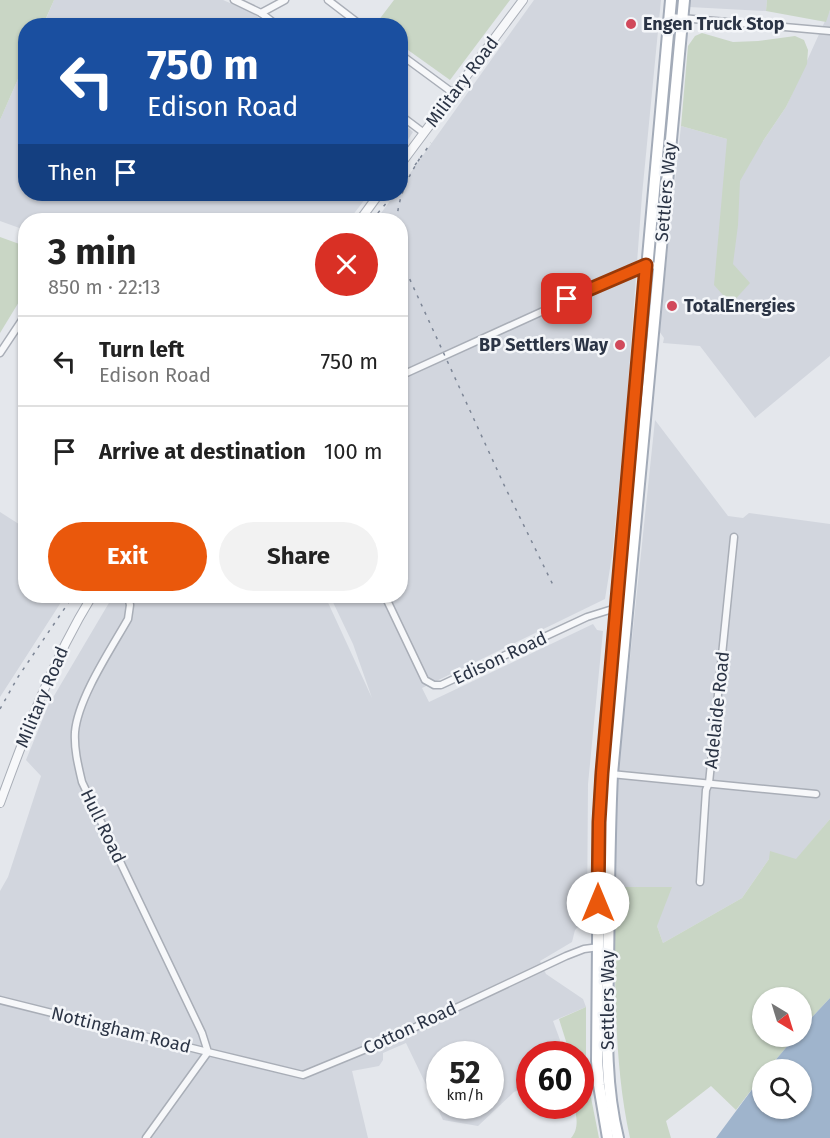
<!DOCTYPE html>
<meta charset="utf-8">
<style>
:root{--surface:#fff;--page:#f2f2f2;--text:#222;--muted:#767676;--line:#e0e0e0;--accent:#ea580c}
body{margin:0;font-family:"Fira Sans",sans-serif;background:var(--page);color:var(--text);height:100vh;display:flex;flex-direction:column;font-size:22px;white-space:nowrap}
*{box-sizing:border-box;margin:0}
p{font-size:20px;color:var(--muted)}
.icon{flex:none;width:33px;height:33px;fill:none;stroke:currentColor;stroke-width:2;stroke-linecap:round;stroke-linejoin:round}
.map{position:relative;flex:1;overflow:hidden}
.side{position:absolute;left:18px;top:213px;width:390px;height:390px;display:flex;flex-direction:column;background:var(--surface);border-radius:24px;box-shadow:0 2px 4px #0004}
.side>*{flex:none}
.guide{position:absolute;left:18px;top:18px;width:390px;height:183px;border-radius:24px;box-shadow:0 2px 4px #0004;background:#1a4fa0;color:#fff;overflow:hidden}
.needle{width:39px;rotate:142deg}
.controls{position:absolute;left:752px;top:987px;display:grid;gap:12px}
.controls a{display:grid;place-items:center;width:60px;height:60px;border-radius:50%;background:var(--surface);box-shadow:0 2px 4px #0004;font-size:30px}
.speed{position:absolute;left:426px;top:1041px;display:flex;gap:12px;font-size:30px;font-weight:700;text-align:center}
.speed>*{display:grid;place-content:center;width:78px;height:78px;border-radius:50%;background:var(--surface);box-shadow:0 2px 4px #0004;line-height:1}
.speed small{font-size:15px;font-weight:400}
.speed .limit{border:9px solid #d22;background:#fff;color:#111}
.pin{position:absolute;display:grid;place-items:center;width:51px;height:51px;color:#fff;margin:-26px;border-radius:12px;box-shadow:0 3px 9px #0006}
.me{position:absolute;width:66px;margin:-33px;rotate:0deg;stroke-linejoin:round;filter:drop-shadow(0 0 4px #0008)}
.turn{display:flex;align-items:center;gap:21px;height:126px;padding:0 30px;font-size:27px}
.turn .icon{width:78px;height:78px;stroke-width:2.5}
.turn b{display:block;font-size:42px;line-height:51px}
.then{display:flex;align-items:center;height:57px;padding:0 30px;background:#0003;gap:12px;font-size:22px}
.round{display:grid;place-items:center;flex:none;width:63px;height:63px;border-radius:32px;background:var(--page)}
.summary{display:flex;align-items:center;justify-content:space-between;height:102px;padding:0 30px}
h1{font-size:36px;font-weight:700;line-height:45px}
.primary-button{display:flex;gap:12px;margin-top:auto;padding:12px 30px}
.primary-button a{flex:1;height:69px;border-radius:36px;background:var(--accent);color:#fff;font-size:24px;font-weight:700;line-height:69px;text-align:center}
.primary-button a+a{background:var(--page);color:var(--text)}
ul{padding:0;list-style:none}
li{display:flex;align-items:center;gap:18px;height:90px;padding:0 30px;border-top:2px solid var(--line)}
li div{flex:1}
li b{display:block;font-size:22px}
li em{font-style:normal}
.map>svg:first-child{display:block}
.built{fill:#d2d6de;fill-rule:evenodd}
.green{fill:#c9d6c5}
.water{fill:#9fb4cc}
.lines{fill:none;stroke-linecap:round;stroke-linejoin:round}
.minor-casing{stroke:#a9aeb7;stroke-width:9}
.tertiary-casing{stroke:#a9aeb7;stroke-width:10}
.primary-casing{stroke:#a3abb8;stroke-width:14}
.minor{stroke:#f7f8fa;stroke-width:6}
.tertiary{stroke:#f7f8fa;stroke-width:8}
.primary{stroke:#fff;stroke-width:10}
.rail{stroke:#7d8696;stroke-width:1.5;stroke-dasharray:3 6;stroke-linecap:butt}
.route-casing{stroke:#983908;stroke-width:15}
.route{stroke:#ea580c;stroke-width:10}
.poi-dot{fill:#d1495b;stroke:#f4f6f9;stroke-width:2}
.labels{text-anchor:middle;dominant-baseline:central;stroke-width:5;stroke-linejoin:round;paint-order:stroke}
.poi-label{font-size:18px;font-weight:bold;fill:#2b3445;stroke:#f4f6f9;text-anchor:start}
.street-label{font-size:18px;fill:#2b3445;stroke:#f4f6f9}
</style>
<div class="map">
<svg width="830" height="1138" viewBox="0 0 830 1138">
<rect width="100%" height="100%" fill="#e4e7ec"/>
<g class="built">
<path d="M54 0H223L251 12 269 25 43 26Z"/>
<path d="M534 0H661L642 195 625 426 612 556 605 599 422 688 429 702 593 624 597 630 603 631 588 784 587 918 585 923 580 925 575 930 572 942 540 961 546 974 583 999 586 1007 553 1021 560 1040 562 1054H530L529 1085 514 1092 478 1126 443 1120 406 1043 383 1053V1060L379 1066 352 1071 368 1138H0V891L8 877 41 776 26 760 48 706 113 596H325L372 698 353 644 330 596H400V220H376L395 194H400L401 186ZM440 1054H490V1106H440Z"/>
<path d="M690 0H767L766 11 689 7Z"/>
<path d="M830 10V356L755 418 700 346 663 343 664 338 659 331 681 126 727 139 763 141 786 107Z"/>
<path d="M25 63 26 194H369L349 220H26L25 230 0 221V120Z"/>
<path d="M401 122 413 132 401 150Z"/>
<path d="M655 420 728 516 743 518 749 513 830 524V819L796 860 769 859 742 898 663 943 657 926 614 887 619 763Z"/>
<path d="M0 512 25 528 26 596H65L0 697Z"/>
</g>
<g class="green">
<path d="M0 0H54L43 25 26 26 25 63 0 120Z"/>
<path d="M394 0H510L450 80 401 45 400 26 375 25Z"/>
<path d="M767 0H830V10L826 22 766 11Z"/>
<path d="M702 33 733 42 758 41 795 36 804 40 808 50 807 64 786 107 763 141 740 181 738 225 733 264 750 283 731 304 714 285 727 139 681 126 688 46 695 36Z"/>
<path d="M0 237 25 246V292L0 333Z"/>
<path d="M830 819V998L801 1029V998H762V1036L795 1037 768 1069 762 1070V1076L736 1110 711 1086 666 1121 671 1138H630C612 1056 616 970 614 887H672L657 926 663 943 742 898 769 859 770 851 796 859Z"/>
<path d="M586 1007V1072L599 1138H571C579 1129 577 1117 574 1106H580V1054H570L559 1019Z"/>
</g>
<path class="water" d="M830 998V1138H716L762 1076V1108H801V1070L768 1069 795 1037 801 1036V1029Z"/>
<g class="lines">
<defs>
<g id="minor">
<path d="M234 0 261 13 278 26"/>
<path d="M328 0 362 26"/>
<path d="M261 13 285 0"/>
<path d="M670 17 830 31"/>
<path d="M400 54 453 93"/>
<path d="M400 115 424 133"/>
<path d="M0 353 26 314"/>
<path d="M400 376 607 282 646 265 659 266"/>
<path d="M128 596 130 605 128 619C111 649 78 698 75 732 74 749 78 765 82 782L202 1033 208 1052 303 1075 388 1040 566 956 584 949 599 947"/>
<path d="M385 596 425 680 434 685H441L587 617 619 607"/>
<path d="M611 774 816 794"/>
<path d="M700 882 706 790 709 783 734 537"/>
<path d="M0 1000 208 1052 146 1138"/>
</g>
<g id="tertiary">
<path d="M400 165 523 0"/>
<path d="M360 220 379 194"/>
<path d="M0 803C26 732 52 661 92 596"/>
</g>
<g id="primary">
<path d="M608 1138 599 1085 597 1061 599 822 602 773 671 0"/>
<path d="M618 1138C604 1082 607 1023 608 966 609 902 609 838 612 774L684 0"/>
</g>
</defs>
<use href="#minor" class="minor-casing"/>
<use href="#tertiary" class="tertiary-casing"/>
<use href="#primary" class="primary-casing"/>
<use href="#minor" class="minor"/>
<use href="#tertiary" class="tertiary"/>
<use href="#primary" class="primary"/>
<g class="rail">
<path d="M415 165 431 143"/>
<path d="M372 220 394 194"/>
<path d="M397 220C398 197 408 177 420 158"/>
<path d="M400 254 406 271 505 487 554 587"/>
<path d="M0 709 18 677 73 596"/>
</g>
</g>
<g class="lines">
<defs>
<path id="route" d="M567 299 646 265 602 773 599 822 598 903"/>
</defs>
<use href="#route" class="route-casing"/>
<use href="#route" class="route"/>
</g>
<g class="poi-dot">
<circle cx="631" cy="24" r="6"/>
<circle cx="672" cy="306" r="6"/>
<circle cx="620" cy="345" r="6"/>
</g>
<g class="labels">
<g class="poi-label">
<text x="643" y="24">Engen Truck Stop</text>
<text x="684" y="306">TotalEnergies</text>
<text x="608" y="345" text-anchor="end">BP Settlers Way</text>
</g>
<g class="street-label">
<text transform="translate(462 82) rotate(-53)">Military Road</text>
<text transform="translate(666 192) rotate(-85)">Settlers Way</text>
<text transform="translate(500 658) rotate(-25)">Edison Road</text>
<text transform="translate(42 697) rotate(-67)">Military Road</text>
<text transform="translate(717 710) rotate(-84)">Adelaide Road</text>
<text transform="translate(103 826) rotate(64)">Hull Road</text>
<text transform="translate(608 1000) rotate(-90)">Settlers Way</text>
<text transform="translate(410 1028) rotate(-25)">Cotton Road</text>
<text transform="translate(121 1030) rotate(14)">Nottingham Road</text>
</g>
</g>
</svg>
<div class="controls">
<a><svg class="needle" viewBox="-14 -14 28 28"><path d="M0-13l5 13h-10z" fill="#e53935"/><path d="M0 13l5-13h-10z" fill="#767676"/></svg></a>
<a><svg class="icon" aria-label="search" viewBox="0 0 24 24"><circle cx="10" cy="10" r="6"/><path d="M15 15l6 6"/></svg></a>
</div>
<div class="speed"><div>52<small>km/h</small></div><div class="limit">60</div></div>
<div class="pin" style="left:567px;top:299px;background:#d93025"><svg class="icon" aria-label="arrive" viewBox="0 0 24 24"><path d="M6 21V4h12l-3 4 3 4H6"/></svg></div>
<svg class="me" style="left:598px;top:903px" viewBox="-20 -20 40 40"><circle r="19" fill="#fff"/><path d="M0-13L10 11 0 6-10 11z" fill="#ea580c"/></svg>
<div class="guide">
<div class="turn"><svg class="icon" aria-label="left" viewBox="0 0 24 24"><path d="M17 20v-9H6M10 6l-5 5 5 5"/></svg><div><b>750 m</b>Edison Road</div></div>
<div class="then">Then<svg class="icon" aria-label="arrive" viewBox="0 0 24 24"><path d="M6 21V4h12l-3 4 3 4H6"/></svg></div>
</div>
<section class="side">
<div class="summary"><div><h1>3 min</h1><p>850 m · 22:13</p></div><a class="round" style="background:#d93025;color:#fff"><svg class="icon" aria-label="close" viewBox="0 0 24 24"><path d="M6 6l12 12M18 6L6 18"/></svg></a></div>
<ul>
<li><svg class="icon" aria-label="left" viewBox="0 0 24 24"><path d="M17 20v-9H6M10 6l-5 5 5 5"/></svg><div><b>Turn left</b><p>Edison Road</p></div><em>750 m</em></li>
<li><svg class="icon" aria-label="arrive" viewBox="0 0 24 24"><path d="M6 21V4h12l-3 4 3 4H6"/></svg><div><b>Arrive at destination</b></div><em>100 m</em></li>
</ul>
<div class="primary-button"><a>Exit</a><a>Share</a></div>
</section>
</div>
